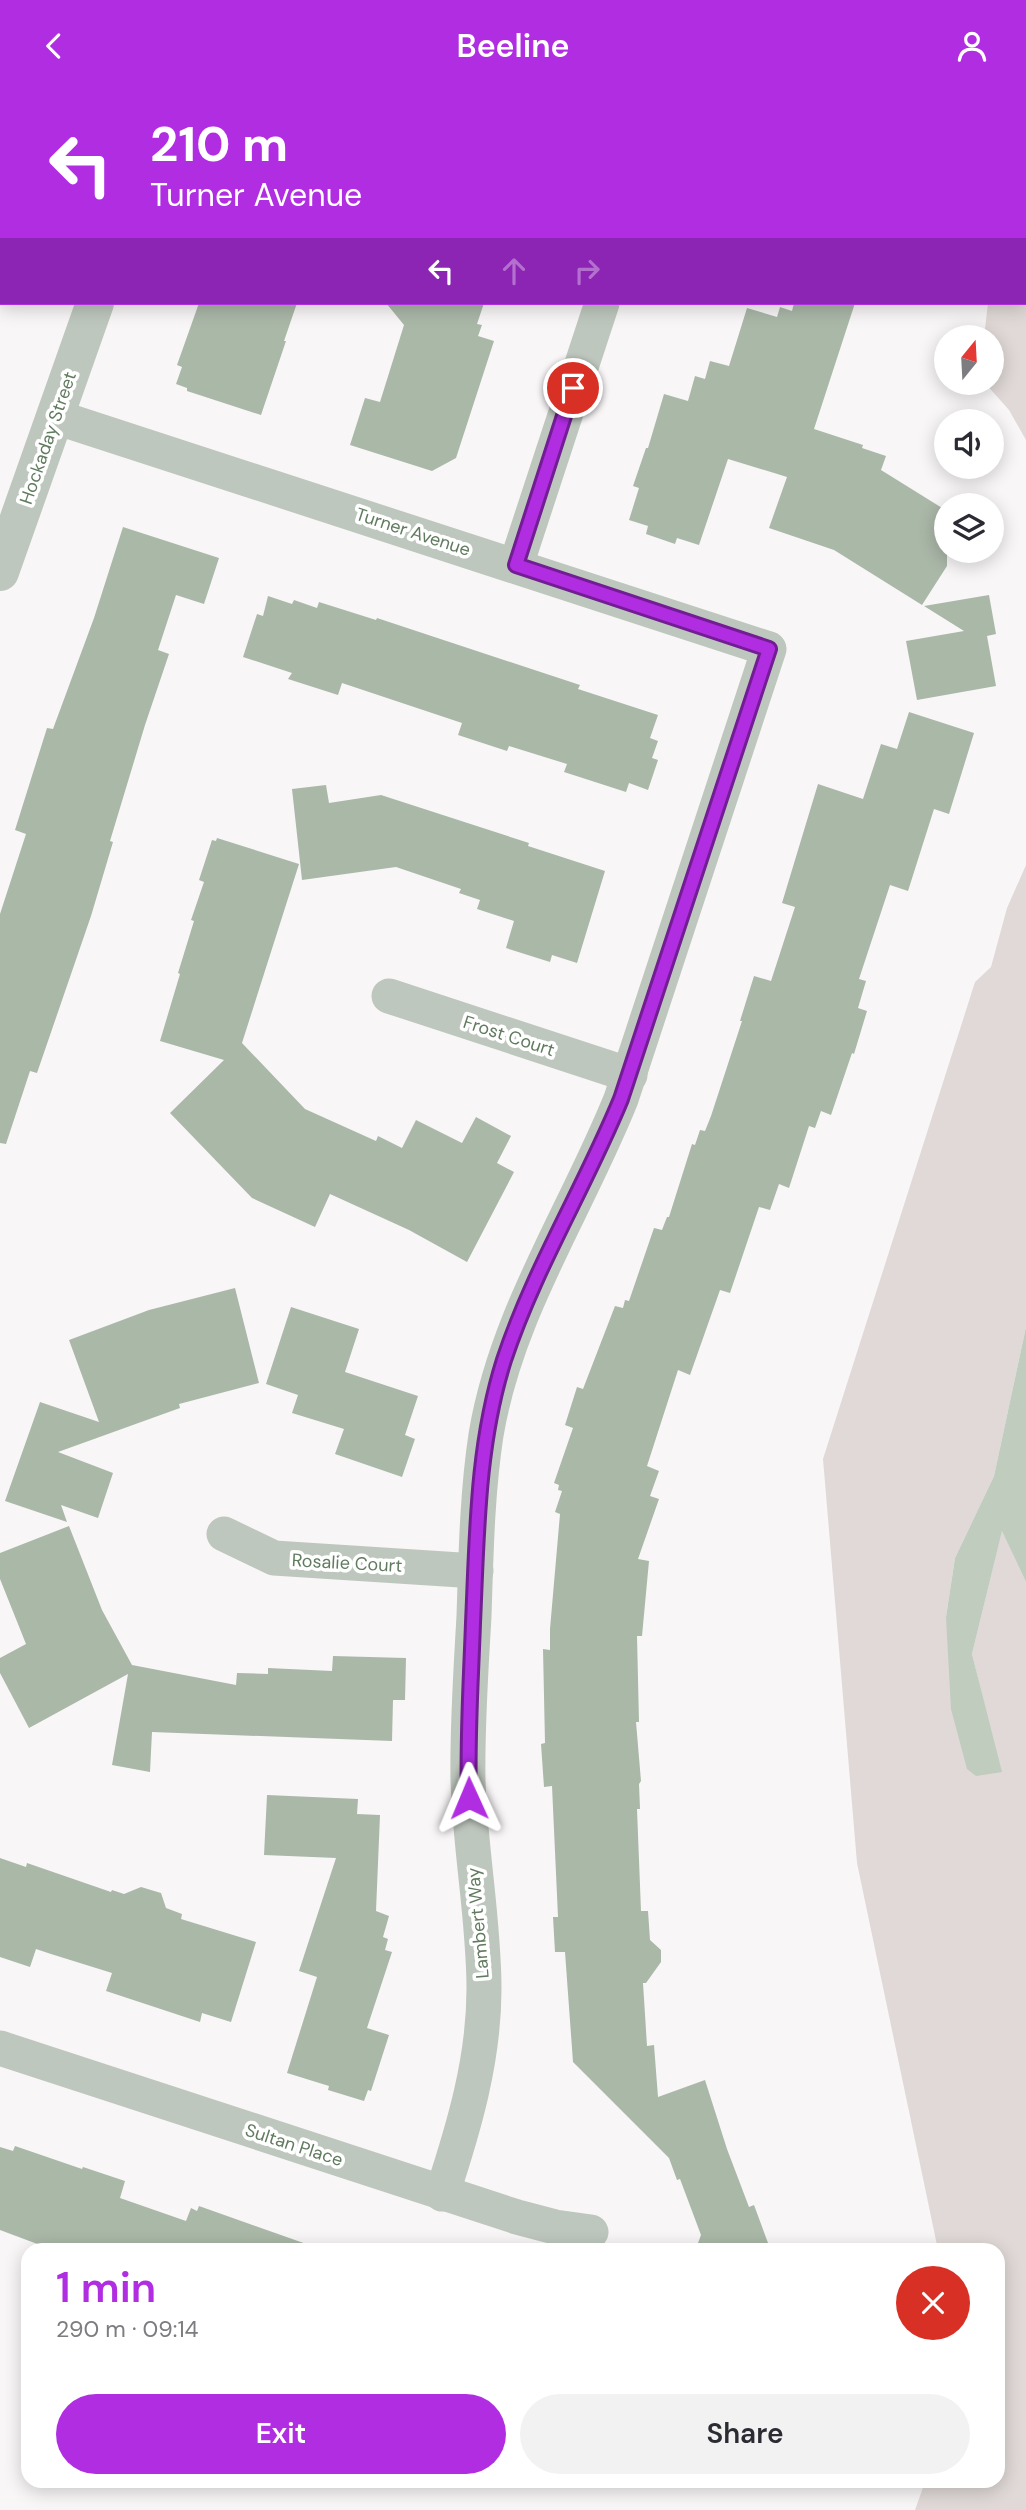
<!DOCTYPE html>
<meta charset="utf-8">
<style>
:root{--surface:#fff;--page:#f2f2f3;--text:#2b2b33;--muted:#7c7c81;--accent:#b02de2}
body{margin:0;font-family:"DM Sans",sans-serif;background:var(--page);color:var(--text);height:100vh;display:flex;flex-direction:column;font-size:26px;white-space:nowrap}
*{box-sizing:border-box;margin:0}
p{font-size:23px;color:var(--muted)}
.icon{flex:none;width:38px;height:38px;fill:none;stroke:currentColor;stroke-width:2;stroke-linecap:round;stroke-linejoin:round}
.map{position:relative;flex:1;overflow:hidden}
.sheet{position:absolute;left:21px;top:2152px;width:984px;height:245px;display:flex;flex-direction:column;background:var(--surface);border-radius:21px;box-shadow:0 4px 18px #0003}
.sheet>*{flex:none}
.top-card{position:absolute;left:0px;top:0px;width:1027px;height:214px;box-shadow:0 4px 18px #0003;background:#b02de2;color:#fff;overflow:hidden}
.needle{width:46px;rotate:18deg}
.buttons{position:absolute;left:934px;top:234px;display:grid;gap:14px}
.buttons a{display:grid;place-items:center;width:70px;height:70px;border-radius:50%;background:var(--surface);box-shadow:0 4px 18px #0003;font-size:35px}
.pin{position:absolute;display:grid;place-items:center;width:60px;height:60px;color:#fff;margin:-30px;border:4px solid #fff;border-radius:50%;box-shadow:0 2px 7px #0007}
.me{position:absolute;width:77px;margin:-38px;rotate:359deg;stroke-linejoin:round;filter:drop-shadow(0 0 5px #0008)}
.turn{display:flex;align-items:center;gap:24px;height:147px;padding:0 35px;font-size:32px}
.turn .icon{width:91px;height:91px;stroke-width:2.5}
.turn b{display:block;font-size:49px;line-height:60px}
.lanes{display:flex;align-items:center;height:66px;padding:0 35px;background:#0003;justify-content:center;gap:35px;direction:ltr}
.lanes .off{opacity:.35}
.round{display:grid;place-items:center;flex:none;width:74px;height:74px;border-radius:37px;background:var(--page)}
.overview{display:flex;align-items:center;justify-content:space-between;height:119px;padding:0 35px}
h1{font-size:42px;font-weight:600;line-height:52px;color:var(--accent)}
.button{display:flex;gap:14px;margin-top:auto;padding:14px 35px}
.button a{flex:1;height:80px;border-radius:42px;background:var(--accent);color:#fff;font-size:28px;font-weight:600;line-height:80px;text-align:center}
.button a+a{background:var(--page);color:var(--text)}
header{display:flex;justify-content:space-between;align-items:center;height:91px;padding:0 35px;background:var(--accent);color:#fff;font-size:32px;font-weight:600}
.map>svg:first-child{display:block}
.green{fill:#e0d9d7}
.water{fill:#c0ccbd}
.building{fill:#aab8a8}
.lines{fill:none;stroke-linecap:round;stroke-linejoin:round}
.minor{stroke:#bec7bd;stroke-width:35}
.tertiary{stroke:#bec7bd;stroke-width:38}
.route-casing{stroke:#721d93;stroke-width:18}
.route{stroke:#b02de2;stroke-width:12}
.labels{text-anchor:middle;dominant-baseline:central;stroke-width:7;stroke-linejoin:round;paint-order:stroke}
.street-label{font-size:18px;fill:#617b5f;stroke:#fff}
</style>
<header><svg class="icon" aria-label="back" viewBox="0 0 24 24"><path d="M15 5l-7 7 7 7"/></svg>Beeline<svg class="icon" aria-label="person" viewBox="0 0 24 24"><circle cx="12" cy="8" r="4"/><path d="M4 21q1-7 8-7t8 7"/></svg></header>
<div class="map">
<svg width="1026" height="2419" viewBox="0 0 1026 2419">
<rect width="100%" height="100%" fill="#f9f6f8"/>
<g class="green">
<path d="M948 0H1026V349L1009 319 985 292H992V247H984L988 212H1026V2Z"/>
<path d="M1026 774V1236L994 1385 955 1467 946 1526 1001 1681 972 1563 1002 1439 1026 1491V2419H915L925 2391 998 2390V2160L938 2159 857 1772 823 1368 975 891 991 876 1007 817Z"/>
</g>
<path class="water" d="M1026 1236V1491L1002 1440 972 1563 1002 1681 976 1685 967 1678 951 1618 946 1526 955 1467 994 1385Z"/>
<g class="building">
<path d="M199 212H297L284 250H286L261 324 187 300V297L176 293 182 276 177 274Z"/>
<path d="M386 212H484L477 233 482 234 478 245 494 250 456 367 432 380 350 354 365 307 380 311 404 234Z"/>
<path d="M794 212H855L814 338 863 354 862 357 886 365 881 379 947 420V475L922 514 834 459 769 437 787 386 728 368 699 454 677 447 675 453 646 443 648 435 629 429 639 397 633 395 646 357H648L664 303 688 310 695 285 705 288 710 270 729 275 747 217 777 226 780 216 792 220Z"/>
<path d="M123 436 219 467 204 513 176 504 158 559 169 563 145 634 110 750 113 751 91 825 37 982 30 980 6 1053 0 1052V823L26 743 15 739 47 637 53 638 94 527Z"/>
<path d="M989 504 996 543 987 545 996 595 917 609 906 550 964 540 924 515Z"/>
<path d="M268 505 292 513 294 509 317 517 319 511 376 529 377 527 580 594 578 598 658 624 650 647 658 650 652 667 658 669 648 699 629 692 626 701 564 681 567 673 509 655 507 660 458 644 462 632 342 592 338 604 288 588 292 582 243 566 257 523 263 525Z"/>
<path d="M909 621 974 642 949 723 934 718 908 800 890 794 859 888 866 890 858 917 867 920 854 963 852 962 831 1024 821 1020 815 1037 809 1035 789 1097 779 1093 770 1119 759 1116 730 1202 720 1199 690 1284 678 1279 647 1375 659 1380 650 1405 659 1408 638 1468 649 1470 642 1545H637L639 1631H636L641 1690 639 1693 640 1718H637L641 1820H648L650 1849 661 1859V1871L646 1892H643L647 1955 654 1954 658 2006 705 1989 727 2058 749 2116 754 2114 771 2160H695L701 2144 680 2088 677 2089 669 2067 573 1971 565 1861H555L553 1826H558L552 1695 544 1696 541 1653 545 1652 543 1558 550 1559V1538L560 1423 555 1421 562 1400 558 1399 559 1394 554 1392 573 1337 565 1334 577 1296 583 1298 615 1215 623 1217 625 1209 629 1210 654 1137 662 1139 667 1126H669L692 1053 695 1054 700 1039 705 1040 711 1025 742 930H740L754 885 771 890 795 816 782 812 818 693 863 708 881 653 897 658Z"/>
<path d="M326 694 329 712 381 704 529 752 528 755 605 780 577 872 552 864 550 871 506 857 514 830 477 818 480 809 459 802 461 798 396 776 302 789 292 698Z"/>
<path d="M217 747 299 773 242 952 305 1018 376 1050 378 1045 402 1057 416 1029 462 1052 476 1026 511 1045 497 1072 514 1081 467 1171 409 1139 330 1103 315 1136 252 1107 170 1022 224 969 160 950 180 883 178 882 194 830 191 829 204 791 199 789 212 749 216 750Z"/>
<path d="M235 1197 259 1292 179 1313 180 1317 58 1361 113 1382 98 1427 61 1414 67 1431 5 1410 40 1311 99 1331 69 1249 149 1219Z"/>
<path d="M291 1216 359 1238 345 1281 418 1305 405 1344 415 1348 402 1386 335 1363 344 1338 292 1322 298 1304 266 1293Z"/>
<path d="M69 1435 102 1519 132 1574 236 1594 237 1582 268 1583V1577L332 1580 333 1565 406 1567 405 1609H393L392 1650 152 1641 150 1681 112 1674 128 1583 29 1637 0 1582V1567L26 1553 0 1488V1462Z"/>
<path d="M267 1704 358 1708 357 1723 380 1724 376 1820 389 1825 383 1846 388 1848 385 1859 392 1861 367 1937 389 1944 371 2000 368 1999 364 2010 328 1999 329 1995 287 1982 317 1886 299 1880 336 1767 264 1764Z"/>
<path d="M0 1767 26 1776 27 1772 111 1801 112 1799 124 1803 141 1796 161 1802 166 1817 182 1823 181 1828 256 1851 231 1931 202 1922 200 1931 106 1900 112 1882 51 1863 36 1858 30 1876 0 1866Z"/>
<path d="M15 2055 82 2078 83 2076 125 2090 120 2107 186 2130 191 2117 197 2120 199 2115 312 2155 311 2160H56L0 2139V2056L13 2060Z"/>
</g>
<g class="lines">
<g class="minor">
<path d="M41 0 46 2"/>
<path d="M56 326 769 558 621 1008C576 1120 506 1223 486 1344 477 1403 476 1464 474 1525 471 1579 467 1634 468 1689 470 1759 484 1828 484 1898 484 1969 464 2036 442 2103"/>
<path d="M516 474 602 212"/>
<path d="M389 905 630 984"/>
<path d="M224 1443 274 1467 476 1480"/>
<path d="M0 1957 517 2126 555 2136 591 2141"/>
</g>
<g class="tertiary">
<path d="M166 2 167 0"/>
<path d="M0 481 95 212"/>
</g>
</g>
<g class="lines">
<defs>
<path id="route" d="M469 1707C467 1649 471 1590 473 1532 477 1444 477 1354 504 1269 534 1178 585 1096 621 1008L769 558 516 474 573 297"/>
</defs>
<use href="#route" class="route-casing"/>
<use href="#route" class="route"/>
</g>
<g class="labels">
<g class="street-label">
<text transform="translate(48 347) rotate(-71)">Hockaday Street</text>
<text transform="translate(413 441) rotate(18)">Turner Avenue</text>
<text transform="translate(509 945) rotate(18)">Frost Court</text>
<text transform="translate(347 1472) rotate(3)">Rosalie Court</text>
<text transform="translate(478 1832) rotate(-95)">Lambert Way</text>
<text transform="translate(294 2054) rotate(18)">Sultan Place</text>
</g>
</g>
</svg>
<div class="buttons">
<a><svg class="needle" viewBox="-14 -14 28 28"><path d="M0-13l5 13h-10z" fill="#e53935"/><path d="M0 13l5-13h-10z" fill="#7c7c81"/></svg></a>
<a><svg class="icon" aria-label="sound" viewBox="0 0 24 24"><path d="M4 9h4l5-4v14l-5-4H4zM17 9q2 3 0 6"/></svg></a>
<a><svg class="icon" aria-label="layers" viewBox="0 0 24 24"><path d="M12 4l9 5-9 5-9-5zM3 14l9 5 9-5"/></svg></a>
</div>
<div class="pin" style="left:573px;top:297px;background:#d93025"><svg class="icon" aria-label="arrive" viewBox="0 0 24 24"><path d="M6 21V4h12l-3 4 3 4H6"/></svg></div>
<svg class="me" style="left:469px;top:1707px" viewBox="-20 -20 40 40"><path d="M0-17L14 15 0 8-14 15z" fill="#b02de2" stroke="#fff" stroke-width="4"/></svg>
<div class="top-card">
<div class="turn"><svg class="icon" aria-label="left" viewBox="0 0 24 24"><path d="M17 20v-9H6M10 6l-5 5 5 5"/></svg><div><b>210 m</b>Turner Avenue</div></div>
<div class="lanes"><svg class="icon" aria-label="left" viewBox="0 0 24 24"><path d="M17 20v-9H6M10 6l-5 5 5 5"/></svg><svg class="icon off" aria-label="ahead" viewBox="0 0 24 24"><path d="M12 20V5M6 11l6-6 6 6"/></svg><svg class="icon off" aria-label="right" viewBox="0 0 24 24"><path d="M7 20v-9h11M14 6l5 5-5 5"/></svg></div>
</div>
<section class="sheet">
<div class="overview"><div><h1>1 min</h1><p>290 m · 09:14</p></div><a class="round" style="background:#d93025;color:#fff"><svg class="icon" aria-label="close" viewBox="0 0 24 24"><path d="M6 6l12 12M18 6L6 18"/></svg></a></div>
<div class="button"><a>Exit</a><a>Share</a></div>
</section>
</div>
